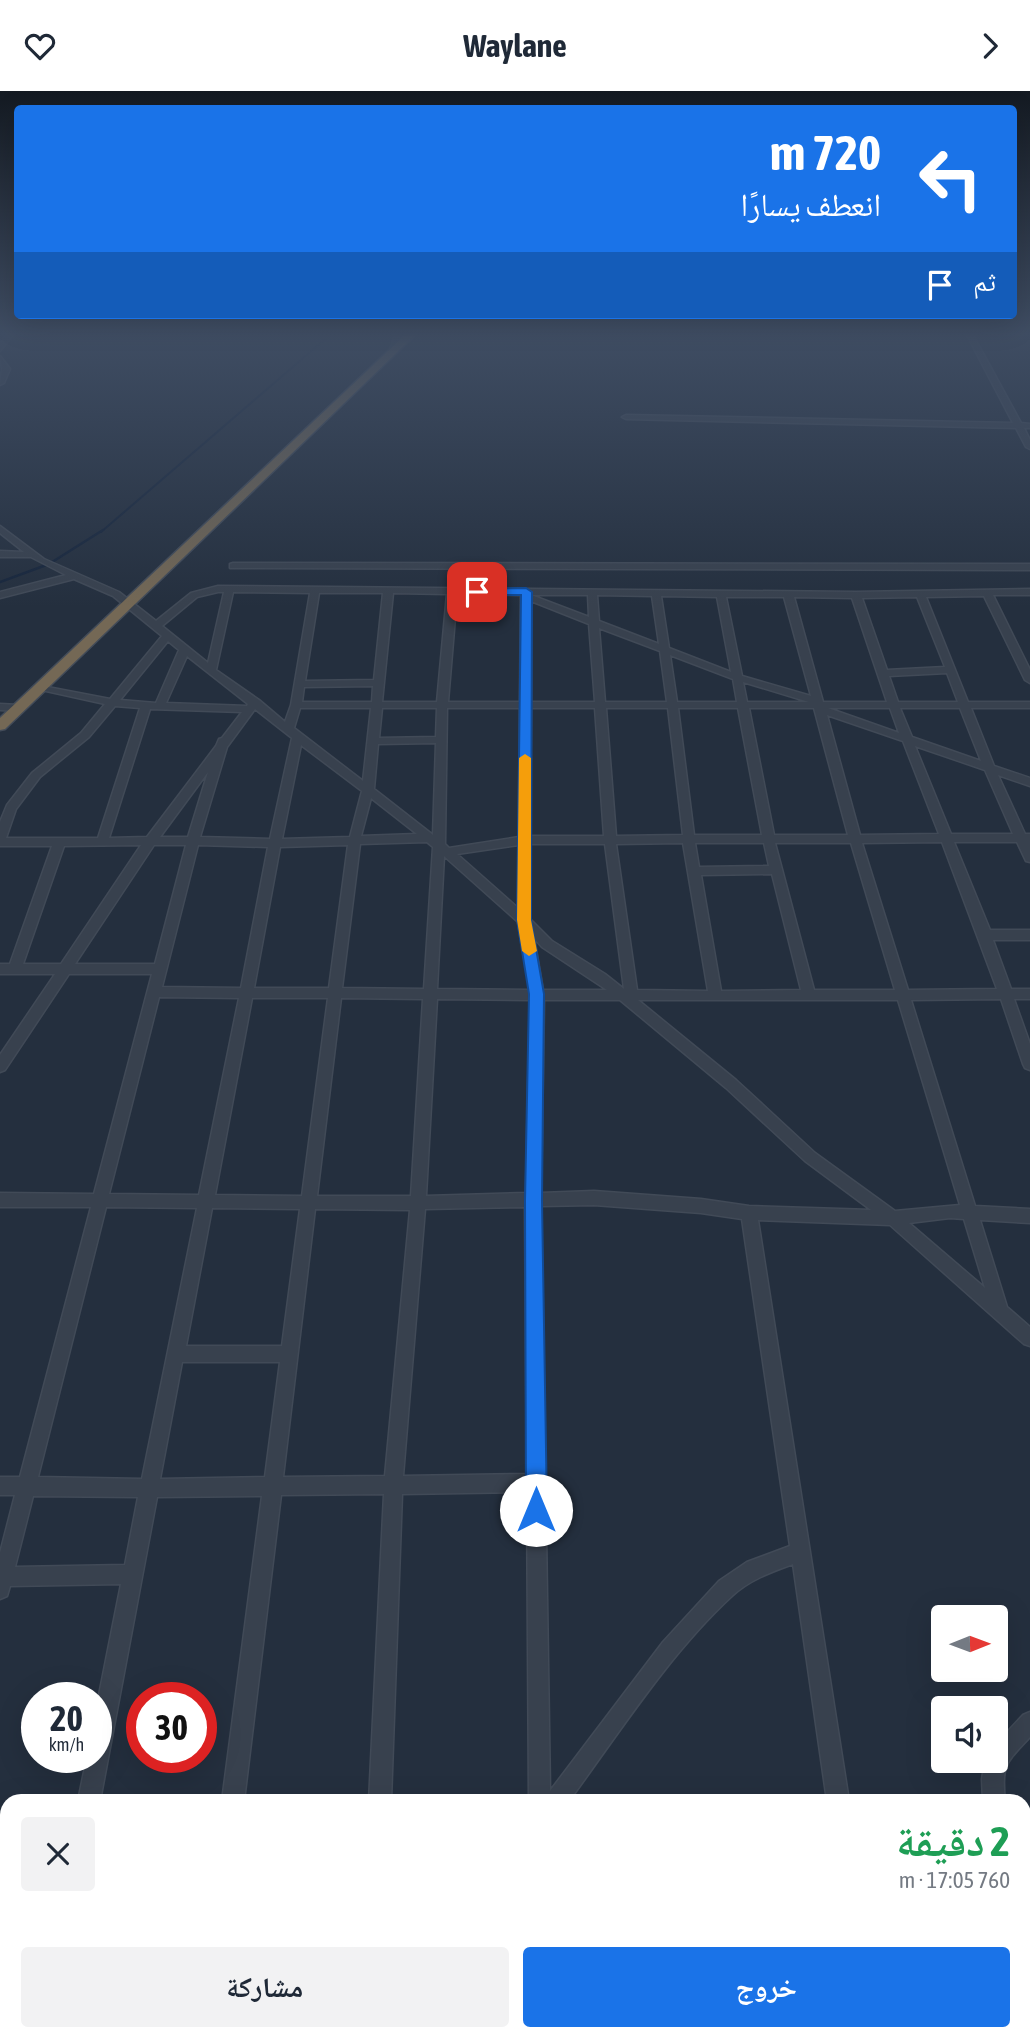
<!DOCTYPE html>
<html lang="ar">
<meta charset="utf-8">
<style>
:root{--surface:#fff;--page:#f2f2f3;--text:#1f2937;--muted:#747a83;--accent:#1a73e8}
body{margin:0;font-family:"Asap Condensed","Noto Naskh Arabic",sans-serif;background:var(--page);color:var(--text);direction:rtl;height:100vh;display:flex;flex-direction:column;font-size:26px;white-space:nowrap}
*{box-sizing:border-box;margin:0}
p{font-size:23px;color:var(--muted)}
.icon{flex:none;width:38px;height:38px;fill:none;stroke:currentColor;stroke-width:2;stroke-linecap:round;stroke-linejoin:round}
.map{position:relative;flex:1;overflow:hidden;direction:ltr}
.side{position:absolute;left:0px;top:1703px;width:1031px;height:247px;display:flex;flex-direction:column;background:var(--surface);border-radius:21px 21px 0 0;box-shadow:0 7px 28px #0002;direction:rtl}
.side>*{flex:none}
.hud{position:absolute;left:14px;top:14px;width:1003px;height:214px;border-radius:7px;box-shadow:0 7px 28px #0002;direction:rtl;background:#1a73e8;color:#fff;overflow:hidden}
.needle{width:46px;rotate:89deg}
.fabs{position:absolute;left:931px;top:1514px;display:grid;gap:14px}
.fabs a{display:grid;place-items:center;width:77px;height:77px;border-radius:7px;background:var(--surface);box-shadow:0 7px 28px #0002;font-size:35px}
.speed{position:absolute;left:21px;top:1591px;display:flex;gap:14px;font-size:35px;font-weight:700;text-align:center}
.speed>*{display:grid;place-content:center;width:91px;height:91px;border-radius:50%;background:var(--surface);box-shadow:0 7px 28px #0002;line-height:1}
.speed small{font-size:18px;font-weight:400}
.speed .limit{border:10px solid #d22;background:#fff;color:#111}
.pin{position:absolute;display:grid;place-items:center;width:60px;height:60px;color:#fff;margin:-30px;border-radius:14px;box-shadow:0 4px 10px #0006}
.me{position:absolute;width:77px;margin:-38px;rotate:0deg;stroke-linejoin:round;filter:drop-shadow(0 0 5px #0008)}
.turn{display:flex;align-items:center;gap:24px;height:147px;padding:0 21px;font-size:32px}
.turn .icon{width:91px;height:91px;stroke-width:2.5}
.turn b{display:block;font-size:49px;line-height:60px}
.then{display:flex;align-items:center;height:66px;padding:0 21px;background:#0003;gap:14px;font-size:26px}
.round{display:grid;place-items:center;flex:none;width:74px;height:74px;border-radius:7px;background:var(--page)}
.head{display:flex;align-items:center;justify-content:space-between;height:119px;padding:0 21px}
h1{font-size:42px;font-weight:700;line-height:52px;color:#1e9e55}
.action{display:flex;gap:14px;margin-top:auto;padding:14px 21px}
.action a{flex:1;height:80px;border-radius:7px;background:var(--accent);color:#fff;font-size:28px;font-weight:700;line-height:80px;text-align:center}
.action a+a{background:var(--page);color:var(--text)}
header{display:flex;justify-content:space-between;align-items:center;height:91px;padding:0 21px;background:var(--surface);font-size:32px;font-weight:700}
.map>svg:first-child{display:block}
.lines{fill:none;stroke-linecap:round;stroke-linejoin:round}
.stream-far1{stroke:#17263c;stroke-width:2}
.stream{stroke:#17263c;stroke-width:2.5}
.minor-casing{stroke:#414a57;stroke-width:3}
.highway-casing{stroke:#434c59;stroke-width:3}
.minor{fill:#38414e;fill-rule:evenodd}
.highway{fill:#746855;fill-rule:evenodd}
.route{fill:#1a73e8;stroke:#114b97;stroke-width:2}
.slow{fill:#f59e0b}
</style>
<header><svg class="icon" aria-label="forward" viewBox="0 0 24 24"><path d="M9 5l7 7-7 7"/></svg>Waylane<svg class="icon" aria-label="heart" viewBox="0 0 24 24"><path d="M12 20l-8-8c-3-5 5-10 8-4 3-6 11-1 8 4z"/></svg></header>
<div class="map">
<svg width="1030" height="1949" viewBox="0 0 1030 1949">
<rect width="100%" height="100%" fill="#242f3e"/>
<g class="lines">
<path class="stream-far1" d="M101 441 330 244"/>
<path class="stream" d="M0 491 49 473 103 439"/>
<defs>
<g id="minor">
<path d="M7 244H13L0 260V253Z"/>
<path d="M395 244H401L398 259 394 261 390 259Z"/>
<path d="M967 244H973L1021 332 1030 333V337H1024L1030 349V358L1026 356 1016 337 626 328 622 326 626 324 1013 332Z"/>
<path d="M0 265 10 278 4 292 0 294 2 278Z"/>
<path d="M0 435 44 468 119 501 156 530 191 502 218 495 856 501 1030 498V504H993L1030 579V592L1025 589 984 505 926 506 968 611H1030V617H971L994 675 1030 687V695L998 684 1025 743H1030V771L1026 770 1017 751H954L990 839H1030V849H993L1011 898H1030V908H1014L1030 953V979L1025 977 1023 973 1001 908 911 909 975 1115 1030 1118V1132L980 1129 1007 1216 1030 1236V1255L1024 1253 890 1134 758 1129 849 1710H827L793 1473C771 1481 749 1489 732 1505 670 1562 619 1642 569 1710H529L527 1401 402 1403 391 1710H369L384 1403 281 1404 244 1710H222L262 1405 157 1406 100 1710H78L87 1666H96V1619L121 1493 10 1495 7 1505 0 1508V1462L15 1404H0V1386H20L91 1116H0V1102L94 1103 152 883H69L5 979 0 981V964L55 883H0V873H10L52 755H0V731L7 714 32 682 81 642 105 613 37 598V594L110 608 162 545 113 505 74 488 0 507V501L66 484 31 466H0V460L24 461 0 442ZM218 501H224L208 572 162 535 197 506ZM233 501 310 502 291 614 285 631 259 609 216 579ZM319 502H383L374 589 305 590ZM393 502 447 503 437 611H382ZM457 503 521 504 520 611H448ZM531 504H588L589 526ZM597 504 652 505 659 553 599 530ZM661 505 717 506 731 581 669 557ZM726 506H784L811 605 742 585ZM794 506 852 507 887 611H823ZM917 506 945 576 887 579 862 507ZM531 510 589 533 595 611H531ZM599 537 660 560 667 611H605ZM168 550 179 559 156 612 120 609ZM670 564 733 588 737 611H677ZM187 565 248 613 247 615 166 612ZM947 582 958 611H898L889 585ZM743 591 809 611H747ZM373 595 372 611H302L304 596ZM115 615 140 617 98 747H6L16 718 40 686 89 646ZM300 617H371L363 690 294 637ZM382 617H437L436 646 379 647ZM447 617H520L519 746 449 757 445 753ZM531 617H595L604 745H530ZM606 617H668L683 744 616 745ZM678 617H738L762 744H694ZM749 617H814L848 744H774ZM828 617H890L899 642ZM900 617H960L981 670 912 646ZM150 618 242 621 222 647 219 648 216 655 147 746 109 747ZM255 618 292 647 270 748 200 746 227 656ZM827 624 903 650 939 743 860 744ZM436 652 433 744 374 698 378 653ZM301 654 362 700 350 746 282 748ZM915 655 985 679 1013 743H951ZM208 681 188 746H160ZM371 707 417 743 361 745ZM427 751 433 756 424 898 342 897 360 753ZM942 751 997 898 908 899 862 752ZM683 752 708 900 637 899 616 753ZM695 752H764L769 775 699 776ZM775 752H851L895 899H814ZM530 753H605L624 898 605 883 552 850 530 828ZM141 754 61 873H23L64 755ZM154 754H186L155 873H75ZM198 754 268 756 241 897 162 896ZM348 754 329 897H254L280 756ZM519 754 518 817 457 763ZM444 765 518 831 530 899 437 898ZM772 783 801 899 721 900 701 784ZM534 847 542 856 607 899H543ZM159 906 239 907 199 1104 109 1103ZM252 907H328L302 1105 215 1104ZM341 907 423 908 411 1105H317ZM437 908 530 909 526 1102 426 1105ZM544 909H620L726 997 805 1070 871 1119 749 1115 701 1108 594 1100 541 1102ZM638 909H898L960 1114 895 1120 815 1062 736 989ZM594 1114 701 1122 742 1128 790 1455 747 1471 719 1490 663 1551 550 1700 541 1115ZM106 1116 197 1117 142 1388 38 1386ZM525 1116 527 1383 403 1385 425 1118ZM212 1117 300 1118 282 1255H186ZM315 1118 410 1119 385 1385 283 1386ZM950 1127 964 1128 985 1197 909 1132ZM182 1271H280L265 1386 160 1388ZM33 1405 138 1406 125 1474 15 1476Z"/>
<path d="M233 472 1030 473V479L230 477V473Z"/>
<path d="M0 613 19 614 24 617 19 620 0 619Z"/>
<path d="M1030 1621V1646C1006 1672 1001 1673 1005 1710H983L982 1688 985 1670H996V1653L1023 1624Z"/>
<rect x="1024" y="1756" width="6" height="22"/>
<path d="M7 1772V1794L0 1795V1773Z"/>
<path d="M1024 1871 1030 1873V1926L1024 1923Z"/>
<path d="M30 1942H54L53 1949H29Z"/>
<path d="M191 1942H215L214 1949H190Z"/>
<path d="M355 1942H389L386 1949H352Z"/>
<rect x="532" y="1942" width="24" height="7"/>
<rect x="708" y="1942" width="24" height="7"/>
<path d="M861 1942H885L886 1949H862Z"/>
</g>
<path id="highway" d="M405 244H415L5 638 0 639V627Z"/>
</defs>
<use href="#minor" class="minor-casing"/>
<use href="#highway" class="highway-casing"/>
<use href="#minor" class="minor"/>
<use href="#highway" class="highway"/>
</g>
<linearGradient id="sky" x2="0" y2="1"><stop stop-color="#141a22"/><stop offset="0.47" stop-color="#3f4d63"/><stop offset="1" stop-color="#3f4d63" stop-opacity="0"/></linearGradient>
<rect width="1030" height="516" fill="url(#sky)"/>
<path class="route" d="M526 497 532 501 531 829 544 903 542 1110 547 1419 544 1426 536 1429 529 1426 526 1419 525 1110 529 903 517 829 521 504H477L472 501 477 498Z"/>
<path class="slow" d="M525 663 531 667V829L537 860 529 865 522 860 517 829 519 667Z"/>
</svg>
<div class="fabs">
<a><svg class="needle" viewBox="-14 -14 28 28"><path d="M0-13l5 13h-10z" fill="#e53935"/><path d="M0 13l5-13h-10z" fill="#747a83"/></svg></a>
<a><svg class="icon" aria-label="sound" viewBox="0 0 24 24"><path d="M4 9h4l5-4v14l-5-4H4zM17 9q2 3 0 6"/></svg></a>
</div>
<div class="speed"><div>20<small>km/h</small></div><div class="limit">30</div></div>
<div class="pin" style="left:477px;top:501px;background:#d93025"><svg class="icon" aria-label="arrive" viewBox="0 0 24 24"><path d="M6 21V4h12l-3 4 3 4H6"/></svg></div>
<svg class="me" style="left:536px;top:1419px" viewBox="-20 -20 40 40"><circle r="19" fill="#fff"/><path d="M0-13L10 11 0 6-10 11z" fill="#1a73e8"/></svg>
<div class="hud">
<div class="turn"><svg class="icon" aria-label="left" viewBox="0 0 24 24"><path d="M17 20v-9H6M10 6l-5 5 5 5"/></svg><div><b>720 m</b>انعطف يسارًا</div></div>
<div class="then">ثم<svg class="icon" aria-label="arrive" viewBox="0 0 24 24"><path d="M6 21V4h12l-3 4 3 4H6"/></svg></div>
</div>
<section class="side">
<div class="head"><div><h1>2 دقيقة</h1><p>760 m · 17:05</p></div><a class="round"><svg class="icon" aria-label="close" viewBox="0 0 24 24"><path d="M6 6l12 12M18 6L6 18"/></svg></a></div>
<div class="action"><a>خروج</a><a>مشاركة</a></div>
</section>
</div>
